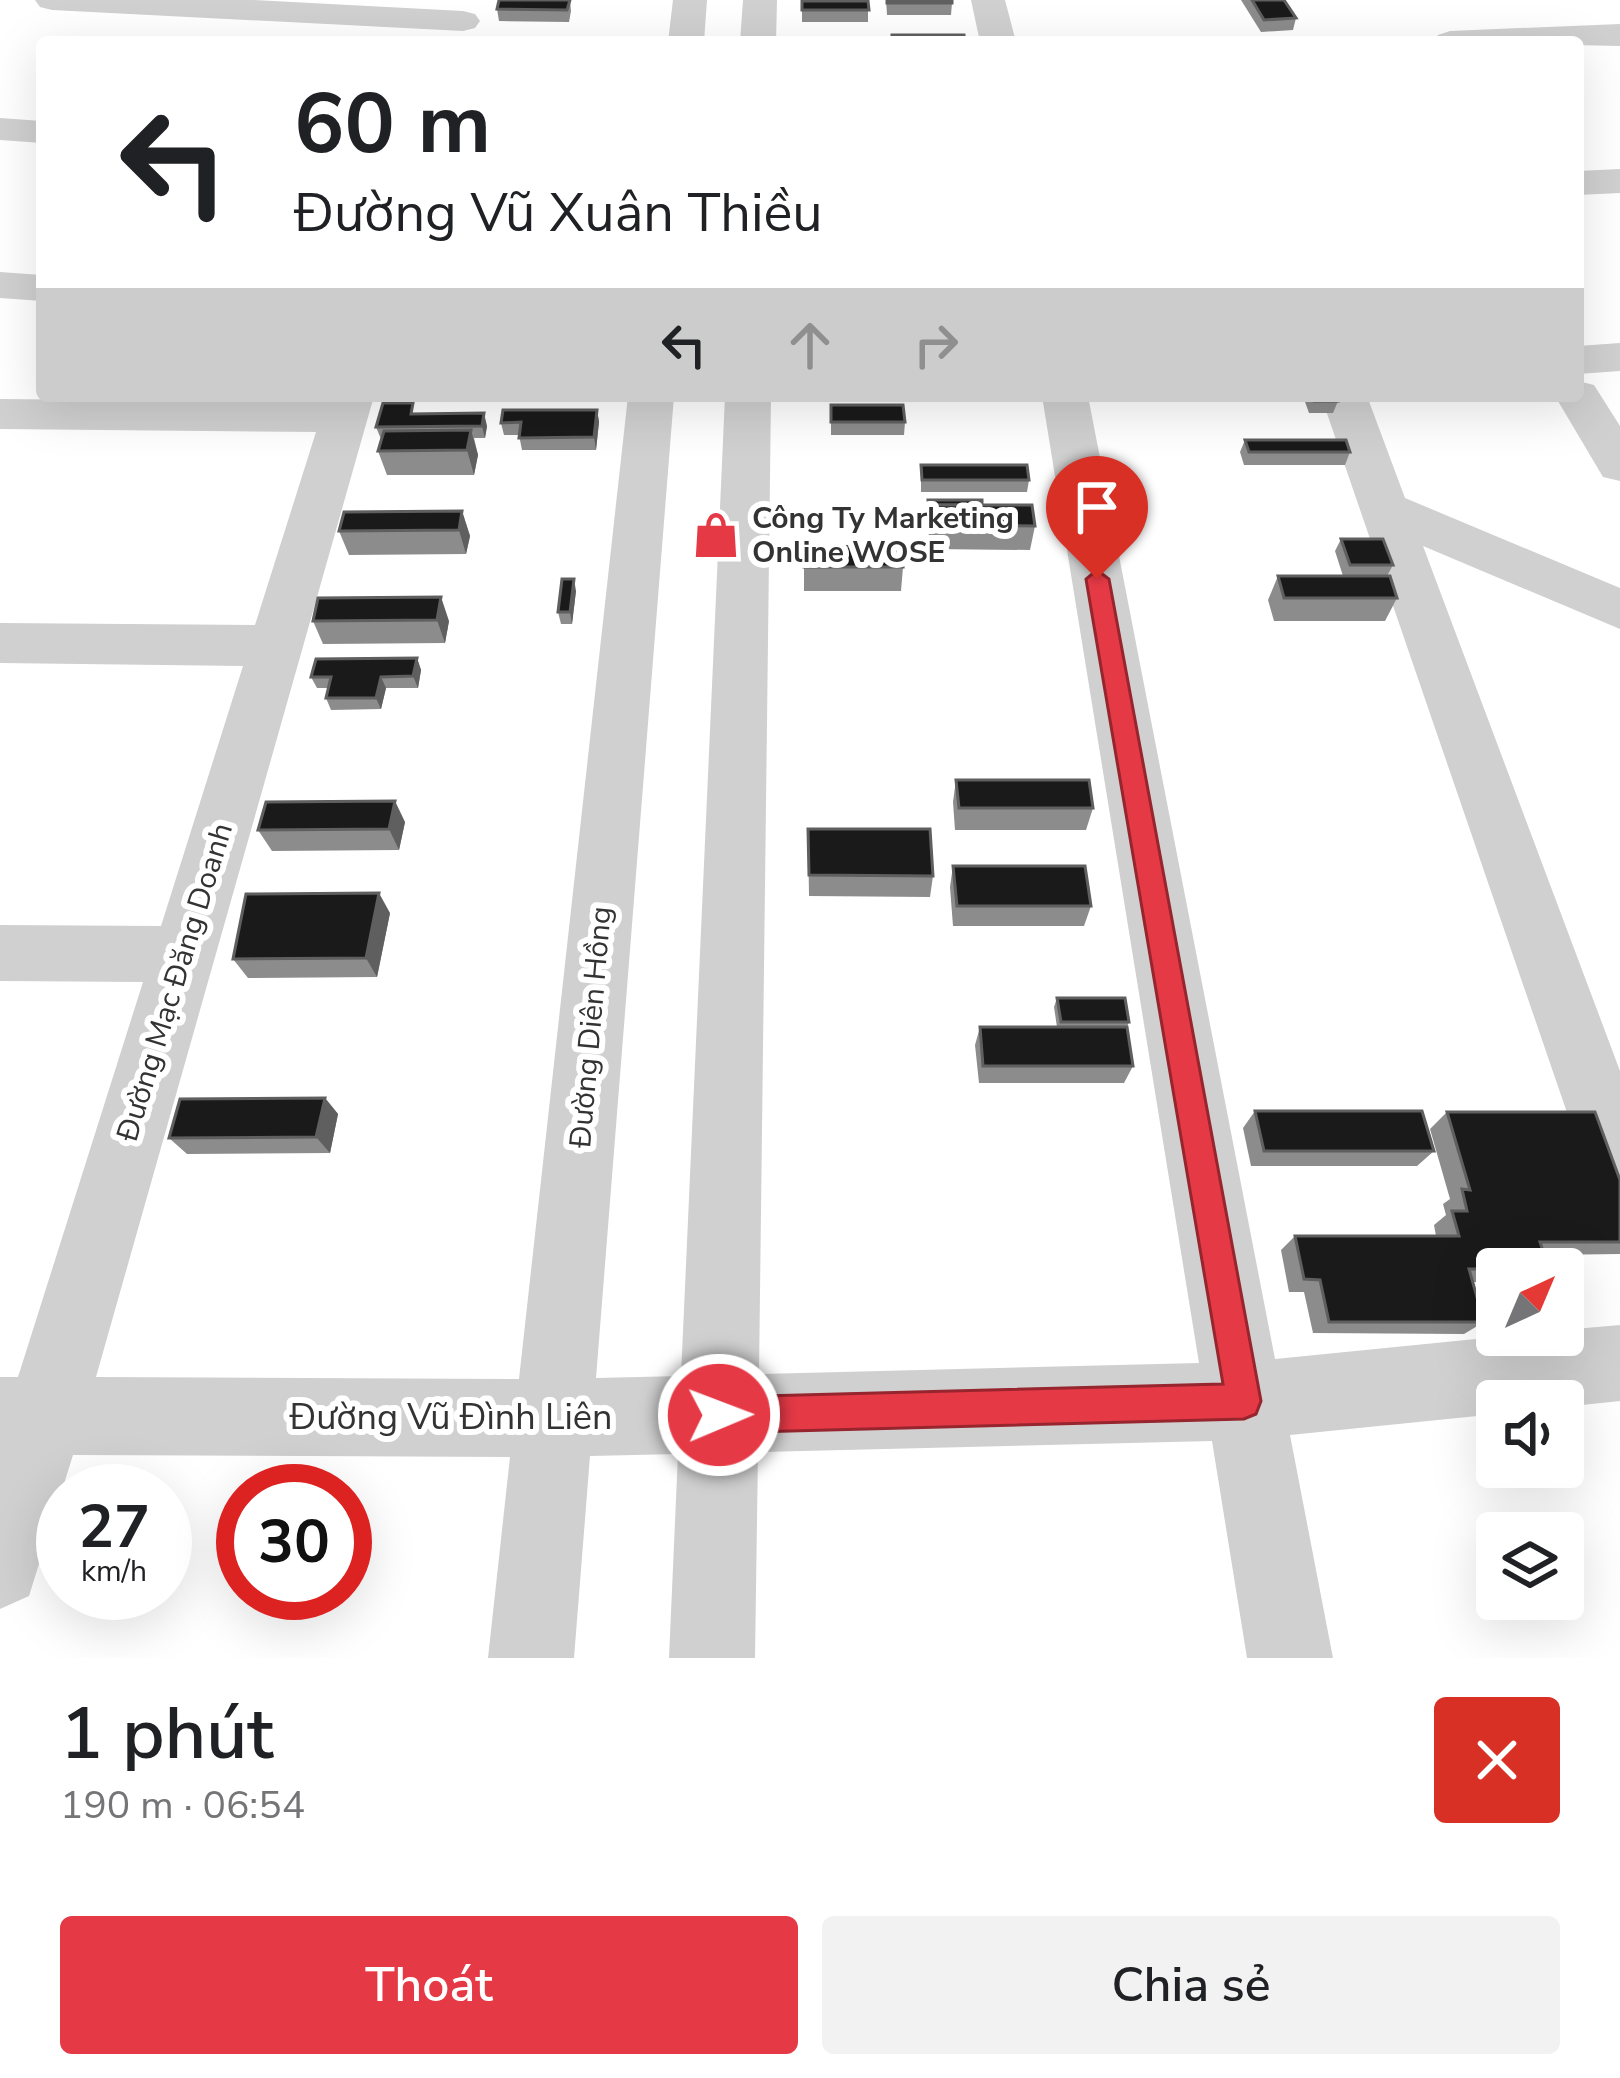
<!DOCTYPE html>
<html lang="vi">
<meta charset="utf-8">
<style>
:root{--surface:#fff;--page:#f2f2f2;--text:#202124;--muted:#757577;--accent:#e63946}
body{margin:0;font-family:"Nunito Sans",sans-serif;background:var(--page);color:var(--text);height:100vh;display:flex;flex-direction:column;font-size:45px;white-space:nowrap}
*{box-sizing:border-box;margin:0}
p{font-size:39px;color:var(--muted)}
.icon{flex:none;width:66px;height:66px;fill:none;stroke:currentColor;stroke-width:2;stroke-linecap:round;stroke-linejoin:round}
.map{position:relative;height:1658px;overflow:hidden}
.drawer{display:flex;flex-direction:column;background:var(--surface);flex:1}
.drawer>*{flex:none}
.hud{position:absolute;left:36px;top:36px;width:1548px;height:366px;border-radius:12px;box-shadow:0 12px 48px #0002;background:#fff;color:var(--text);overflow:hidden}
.needle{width:78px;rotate:44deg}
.buttons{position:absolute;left:1476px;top:1248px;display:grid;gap:24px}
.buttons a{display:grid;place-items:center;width:108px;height:108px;border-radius:12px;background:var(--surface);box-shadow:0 12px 48px #0002;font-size:60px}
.speed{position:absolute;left:36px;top:1464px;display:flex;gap:24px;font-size:60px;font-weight:700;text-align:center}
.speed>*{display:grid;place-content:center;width:156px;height:156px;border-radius:50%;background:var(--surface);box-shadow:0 12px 48px #0002;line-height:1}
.speed small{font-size:30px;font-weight:400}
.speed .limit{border:18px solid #d22;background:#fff;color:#111}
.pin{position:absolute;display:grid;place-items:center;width:102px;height:102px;color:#fff;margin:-123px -51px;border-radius:50% 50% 50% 0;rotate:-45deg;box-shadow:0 0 12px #0007}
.pin .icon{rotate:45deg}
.me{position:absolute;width:132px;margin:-66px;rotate:89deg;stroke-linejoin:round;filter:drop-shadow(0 0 9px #0008)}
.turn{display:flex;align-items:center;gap:42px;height:252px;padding:0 60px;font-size:54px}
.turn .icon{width:156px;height:156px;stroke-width:2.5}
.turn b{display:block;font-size:84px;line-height:102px}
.lanes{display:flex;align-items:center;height:114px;padding:0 60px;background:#0003;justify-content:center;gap:60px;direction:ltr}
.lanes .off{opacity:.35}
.round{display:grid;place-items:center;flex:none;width:126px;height:126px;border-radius:12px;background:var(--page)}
.headline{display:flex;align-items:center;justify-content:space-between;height:204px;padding:0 60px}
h1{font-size:72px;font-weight:600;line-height:90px}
.button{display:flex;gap:24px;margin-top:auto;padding:24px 60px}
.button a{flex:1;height:138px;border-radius:12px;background:var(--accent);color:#fff;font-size:48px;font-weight:600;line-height:138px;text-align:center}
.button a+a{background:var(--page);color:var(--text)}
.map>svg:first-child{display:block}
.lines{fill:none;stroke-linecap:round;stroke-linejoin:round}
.minor{fill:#d0d0d0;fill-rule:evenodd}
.wall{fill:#8c8c8c}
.shaded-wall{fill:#5f5f5f}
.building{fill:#1a1a1a;stroke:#5f5f5f;stroke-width:3}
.route{fill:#e63946;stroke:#96252e;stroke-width:3}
.labels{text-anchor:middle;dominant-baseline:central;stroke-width:12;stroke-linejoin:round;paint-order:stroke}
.poi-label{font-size:30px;font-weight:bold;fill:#333;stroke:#fff;text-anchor:start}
.street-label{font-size:30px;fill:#333;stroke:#fff}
.near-street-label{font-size:36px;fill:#333;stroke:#fff}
</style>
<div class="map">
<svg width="1620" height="1658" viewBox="0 0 1620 1658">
<rect width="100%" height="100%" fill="#fff"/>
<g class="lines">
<g class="minor">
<path d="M35 0H253L463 11 475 14 480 21 475 28 463 31 52 10 40 7Z"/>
<path d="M673 0H707L704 42H668Z"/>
<path d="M743 0H777L776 42H740Z"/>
<path d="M971 0H1005L1016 42H980Z"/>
<path d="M1620 24V46L1432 42 1438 35 1450 31Z"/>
<path d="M0 118 42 121V143L0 140Z"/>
<path d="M1620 169V193L1578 195V171Z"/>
<path d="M0 272 42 275V301L0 298Z"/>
<path d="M1620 343V371L1578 374V346Z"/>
<path d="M1578 381 1594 385 1620 426V481L1603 477 1555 396H1578Z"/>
<path d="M328 396H374L96 1377 519 1379 628 396H674L596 1378 681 1376 725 396H771L759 1374 1199 1363 1042 396H1088L1275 1359 1516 1335H1563V1330L1620 1325V1401L1563 1407V1401H1497V1414L1290 1435 1333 1658H1247L1212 1441 758 1452 755 1658H669L678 1454 590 1456 574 1658H488L510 1457 73 1455 29 1596 0 1609V1377H18L143 982 0 981V925L161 926 243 666 0 663V623L255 625 316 432 0 429V399L326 402Z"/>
<path d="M1321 396H1367L1405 498 1620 588V629L1423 546 1620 1071V1199L1595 1189 1585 1165Z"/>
</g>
</g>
<g class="wall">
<path d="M570 0 571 11 569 22 499 21 497 9Z"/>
<path d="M886 0 952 3 951 15H887Z"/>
<path d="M1241 0H1284L1296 18 1293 30 1261 32Z"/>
<rect x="802" y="1" width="66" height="21"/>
<path d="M1305 396H1337L1338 401 1333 413H1309L1304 399Z"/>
<path d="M831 405 905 422 904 435H831Z"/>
<path d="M597 410 599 422 596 450H522L519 435H504L501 423Z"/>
<path d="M417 414 487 426 485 438H474L478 455 474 475H387L378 451 381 439 376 427Z"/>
<path d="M1245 440 1350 452 1345 465H1244L1240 452Z"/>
<path d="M921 465 1029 480 1027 492H921Z"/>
<path d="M928 500 982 505 1035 526 1030 550 930 549 927 513Z"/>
<path d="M462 511 470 536 466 554 349 555 339 531Z"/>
<path d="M1341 539 1393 565 1387 576 1397 598 1385 621H1274L1268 600 1278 576H1343L1335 551Z"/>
<path d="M804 546 903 567 901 591H804Z"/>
<path d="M576 591 572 624H561L558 612Z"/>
<path d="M313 621H449L445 643 323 644Z"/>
<path d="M417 658 421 670 418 688H386L381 709 331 710 326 698 328 688H317L311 677Z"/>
<path d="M956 780 1093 808 1086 830H955L953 802Z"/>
<path d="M405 822 399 850 272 851 258 830Z"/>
<path d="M808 829 933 876 930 897 809 896Z"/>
<path d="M953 866 1091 906 1084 926H953L950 887Z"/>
<path d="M390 913 377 977 248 978 233 959Z"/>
<path d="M1057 998 1129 1022 1127 1027 1133 1066 1124 1083H979L975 1045 980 1027H1057L1054 1007Z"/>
<path d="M325 1098 338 1114 330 1153 187 1154 169 1138Z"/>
<path d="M1255 1111 1434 1151 1417 1166H1251L1243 1128Z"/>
<path d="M1447 1112 1620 1180V1254L1544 1255 1497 1269V1283L1473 1282 1484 1322 1464 1334 1313 1333 1304 1292H1289L1281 1250 1295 1236H1436L1434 1225 1446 1215 1443 1204 1450 1199 1430 1129Z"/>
</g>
<g class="shaded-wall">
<path d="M597 410 599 422 596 450 594 437Z"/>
<path d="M484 413 487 426 485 438 482 426Z"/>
<path d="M471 430 478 455 474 475 467 450Z"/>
<path d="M462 511 470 536 466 554 459 530Z"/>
<path d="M574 579 576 591 572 624 570 612Z"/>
<path d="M441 597 449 621 445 643 437 620Z"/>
<path d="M417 658 421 670 418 688 413 676Z"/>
<path d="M381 677 386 688 381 709 376 698Z"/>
<path d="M395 801 405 822 399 850 389 829Z"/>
<path d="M379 893 390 913 377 977 366 958Z"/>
<path d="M325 1098 338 1114 330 1153 316 1137Z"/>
</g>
<g class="building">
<path d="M499 0H570L567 10 497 9Z"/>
<rect x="887" y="0" width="65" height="3"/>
<path d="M1252 0H1284L1296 18 1264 20Z"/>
<path d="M802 1H868L869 10H802Z"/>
<path d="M892 35H964L965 42H892Z"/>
<path d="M1312 396H1337L1338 401H1314Z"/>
<path d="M383 403H413L411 414 484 413 482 426 376 427Z"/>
<path d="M831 405H903L905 422H831Z"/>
<path d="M503 410H597L594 437 519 438 521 422 501 423Z"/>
<path d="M471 430 467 450 378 451 384 431Z"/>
<path d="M1245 440H1346L1350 452H1249Z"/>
<path d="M921 465H1027L1029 480H922Z"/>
<path d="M928 500H982V505H930L929 517Z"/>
<path d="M930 505H1032L1035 526 932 525Z"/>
<path d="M462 511 459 530 339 531 344 512Z"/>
<path d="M1341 539H1383L1393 565H1350Z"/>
<path d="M804 546 901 547 903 567H804Z"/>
<path d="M1278 576H1390L1397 598H1284Z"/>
<path d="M562 579H574L570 612H558Z"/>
<path d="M441 597 437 620 313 621 318 598Z"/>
<path d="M417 658 413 676 381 677 376 698H326L331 677H311L316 659Z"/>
<path d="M956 780H1089L1093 808H959Z"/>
<path d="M395 801 389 829 258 830 266 802Z"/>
<path d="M808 829H930L933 876 809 875Z"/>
<path d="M953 866H1085L1091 906H957Z"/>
<path d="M379 893 366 958 233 959 246 894Z"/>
<path d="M1057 998H1125L1129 1022H1061Z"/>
<path d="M980 1027H1127L1133 1066H983Z"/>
<path d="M325 1098 316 1137 169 1138 180 1099Z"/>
<path d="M1255 1111H1422L1434 1151H1264Z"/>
<path d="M1447 1112H1595L1620 1180V1242H1540L1549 1269H1469L1484 1322H1329L1320 1280 1304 1279 1295 1236H1459L1452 1211H1467L1462 1189 1470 1190Z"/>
</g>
<path class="route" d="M1097 570 1109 579 1261 1401 1256 1414 1244 1419 719 1433 706 1428 701 1415 706 1402 719 1397 1223 1384 1086 579Z"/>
<defs>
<symbol id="shop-bare" viewBox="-9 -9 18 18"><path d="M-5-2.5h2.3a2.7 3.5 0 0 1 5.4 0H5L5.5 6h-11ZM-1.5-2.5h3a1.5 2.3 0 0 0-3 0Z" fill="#e63946" stroke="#fff" stroke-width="2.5" paint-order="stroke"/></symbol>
</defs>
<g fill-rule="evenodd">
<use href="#shop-bare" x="683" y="502" width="66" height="66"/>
</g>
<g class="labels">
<g class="poi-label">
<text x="752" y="518">Công Ty Marketing<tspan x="752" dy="34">Online WOSE</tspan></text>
</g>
<g class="street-label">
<text transform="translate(175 982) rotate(-73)">Đường Mạc Đăng Doanh</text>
<text transform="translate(591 1027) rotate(-85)">Đường Diên Hồng</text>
</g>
<g class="near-street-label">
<text x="451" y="1417">Đường Vũ Đình Liên</text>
</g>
</g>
</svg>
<div class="buttons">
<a><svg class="needle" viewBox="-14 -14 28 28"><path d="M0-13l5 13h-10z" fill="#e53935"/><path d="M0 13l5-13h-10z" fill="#757577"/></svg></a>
<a><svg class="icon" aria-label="sound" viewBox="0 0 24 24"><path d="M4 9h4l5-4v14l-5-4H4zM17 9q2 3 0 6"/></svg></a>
<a><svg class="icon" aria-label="layers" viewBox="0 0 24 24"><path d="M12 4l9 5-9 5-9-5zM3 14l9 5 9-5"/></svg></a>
</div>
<div class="speed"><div>27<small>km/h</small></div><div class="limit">30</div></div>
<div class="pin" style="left:1097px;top:579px;background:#d93025"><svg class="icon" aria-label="arrive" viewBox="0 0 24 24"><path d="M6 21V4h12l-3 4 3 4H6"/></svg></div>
<svg class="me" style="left:719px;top:1415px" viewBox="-20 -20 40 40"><circle r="17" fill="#e63946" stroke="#fff" stroke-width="3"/><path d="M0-11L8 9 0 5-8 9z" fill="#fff"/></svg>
<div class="hud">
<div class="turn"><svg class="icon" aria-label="left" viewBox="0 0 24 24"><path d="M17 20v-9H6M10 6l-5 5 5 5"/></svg><div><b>60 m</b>Đường Vũ Xuân Thiều</div></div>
<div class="lanes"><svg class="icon" aria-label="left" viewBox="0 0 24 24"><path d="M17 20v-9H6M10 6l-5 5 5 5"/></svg><svg class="icon off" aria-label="ahead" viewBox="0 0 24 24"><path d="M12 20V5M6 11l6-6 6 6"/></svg><svg class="icon off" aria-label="right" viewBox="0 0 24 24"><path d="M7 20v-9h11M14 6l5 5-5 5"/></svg></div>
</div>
</div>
<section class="drawer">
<div class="headline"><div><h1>1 phút</h1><p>190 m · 06:54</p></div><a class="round" style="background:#d93025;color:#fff"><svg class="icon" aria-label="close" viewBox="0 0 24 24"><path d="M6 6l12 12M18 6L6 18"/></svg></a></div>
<div class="button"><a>Thoát</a><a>Chia sẻ</a></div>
</section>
